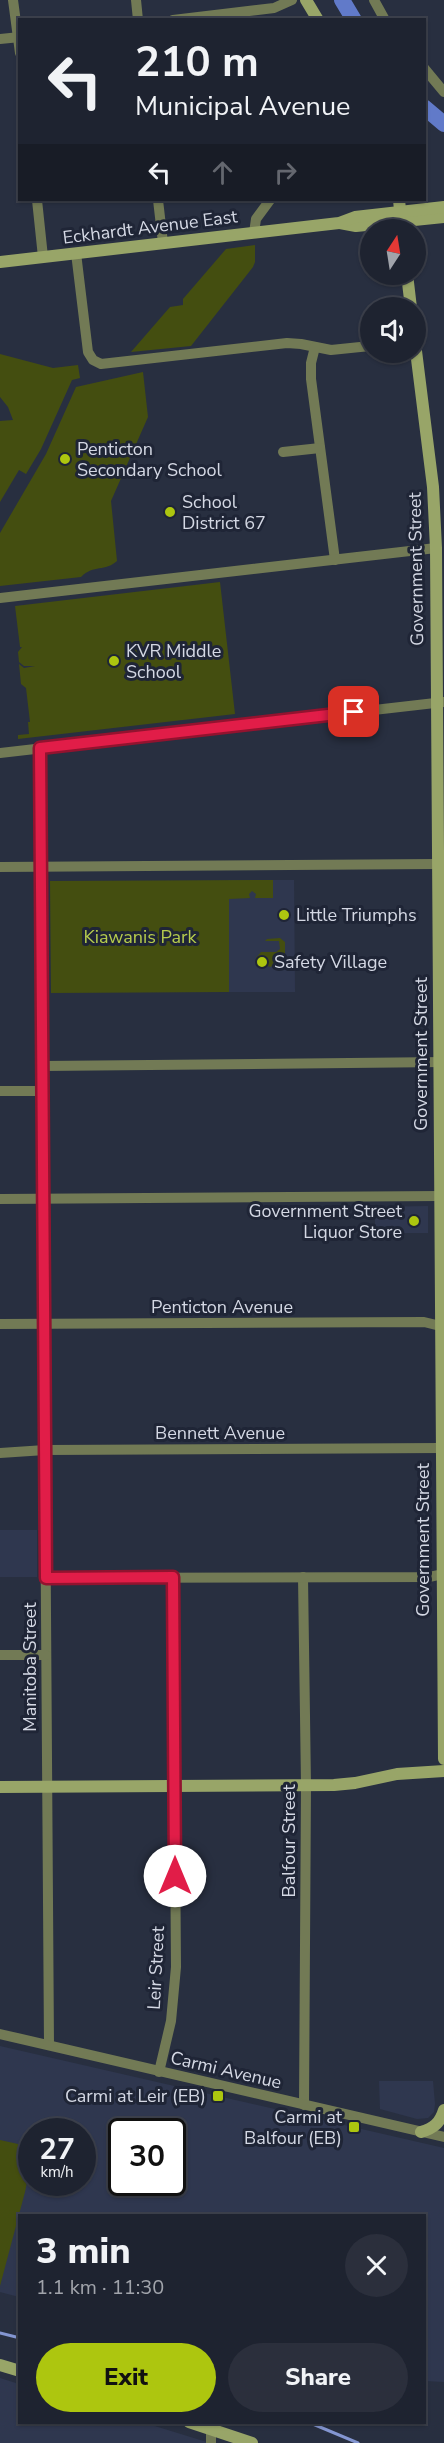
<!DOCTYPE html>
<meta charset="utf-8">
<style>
:root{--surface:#1e2330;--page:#2b2f3c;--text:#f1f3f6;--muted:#a1a4ab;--line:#3c404c;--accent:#adc60f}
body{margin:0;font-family:"Nunito Sans",sans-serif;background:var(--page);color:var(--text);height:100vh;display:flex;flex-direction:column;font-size:22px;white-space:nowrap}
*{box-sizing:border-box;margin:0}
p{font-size:20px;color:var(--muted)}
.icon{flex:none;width:33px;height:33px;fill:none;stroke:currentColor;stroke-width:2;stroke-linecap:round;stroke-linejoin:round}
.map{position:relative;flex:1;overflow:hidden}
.side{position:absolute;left:18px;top:2214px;width:408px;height:210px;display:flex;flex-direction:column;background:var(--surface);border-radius:0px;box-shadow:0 2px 4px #0004,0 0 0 2px var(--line)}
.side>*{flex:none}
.hud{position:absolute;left:18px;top:18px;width:408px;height:183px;border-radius:0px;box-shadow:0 2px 4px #0004,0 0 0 2px var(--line);background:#1e2330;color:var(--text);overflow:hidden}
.needle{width:39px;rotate:12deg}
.tools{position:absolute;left:360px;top:219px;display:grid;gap:12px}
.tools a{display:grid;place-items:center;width:66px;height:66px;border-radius:50%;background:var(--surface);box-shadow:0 2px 4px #0004,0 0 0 2px var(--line);font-size:30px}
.speed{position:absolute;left:18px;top:2118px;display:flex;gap:12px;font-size:30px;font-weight:700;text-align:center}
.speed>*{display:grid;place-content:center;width:78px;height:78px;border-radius:50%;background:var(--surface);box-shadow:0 2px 4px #0004,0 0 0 2px var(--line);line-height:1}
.speed small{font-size:15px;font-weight:400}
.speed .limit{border:3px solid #111;border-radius:9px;background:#fff;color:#111}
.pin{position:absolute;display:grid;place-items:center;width:51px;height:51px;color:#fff;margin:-26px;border-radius:12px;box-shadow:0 3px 9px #0006}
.me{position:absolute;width:66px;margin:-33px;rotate:0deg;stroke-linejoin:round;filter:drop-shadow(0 0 4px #0008)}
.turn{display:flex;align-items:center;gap:21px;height:126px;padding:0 18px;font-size:27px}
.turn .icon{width:78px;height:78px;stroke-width:2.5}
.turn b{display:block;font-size:42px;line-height:51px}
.lanes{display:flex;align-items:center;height:57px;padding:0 18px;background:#0003;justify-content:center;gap:30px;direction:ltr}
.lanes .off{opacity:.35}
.round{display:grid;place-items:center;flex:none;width:63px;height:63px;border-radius:32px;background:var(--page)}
.head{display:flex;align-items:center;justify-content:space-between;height:102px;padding:0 18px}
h1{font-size:36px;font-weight:800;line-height:45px}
.cta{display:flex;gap:12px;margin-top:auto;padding:12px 18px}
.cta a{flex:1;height:69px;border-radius:36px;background:var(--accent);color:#111;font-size:24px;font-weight:800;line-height:69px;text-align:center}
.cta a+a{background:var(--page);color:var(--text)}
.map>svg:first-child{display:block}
.built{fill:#2f374f;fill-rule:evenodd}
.green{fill:#444e10}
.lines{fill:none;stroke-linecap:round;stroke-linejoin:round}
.stream{stroke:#8496d1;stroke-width:3}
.river{stroke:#617ac9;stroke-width:16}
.street{stroke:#727a55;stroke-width:10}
.secondary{stroke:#98a568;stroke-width:12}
.route-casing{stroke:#92132f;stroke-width:15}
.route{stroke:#e11d48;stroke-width:10}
.poi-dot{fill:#adc60f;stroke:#1f2536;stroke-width:2}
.labels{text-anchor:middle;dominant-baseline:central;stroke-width:6;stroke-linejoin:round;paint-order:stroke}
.street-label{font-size:18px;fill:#d4d8e4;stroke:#1f2536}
.poi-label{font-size:18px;fill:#d4d8e4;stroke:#1f2536;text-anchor:start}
.park-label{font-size:18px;fill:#b6cc4d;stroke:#1f2536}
</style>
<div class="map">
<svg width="444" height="2443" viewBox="0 0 444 2443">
<rect width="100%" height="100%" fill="#282f40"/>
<g class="built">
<path d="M228 880H294L295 992H229Z"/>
<path d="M428 1206V1233H375V1207Z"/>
<rect x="0" y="1530" width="37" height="47"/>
<path d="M0 2046 444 2148V2382L425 2381 424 2216H20L19 2297 0 2292ZM32 2132H82V2182H32ZM122 2132H172V2182H122Z"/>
<path d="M379 2081H433L435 2104 434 2112 428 2118 417 2119 380 2109Z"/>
<path d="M0 2378 19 2384 20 2422 145 2423 210 2443H0Z"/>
</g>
<g class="green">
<path d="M255 245V262L253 267 191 346 131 352 170 307 183 305V299L226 249Z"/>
<path d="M0 354 53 368 78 365 80 378 72 380 41 449 26 474 19 470 0 502V421L13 420 8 407 0 397Z"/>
<path d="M143 372 148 417 111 501 117 561C105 572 94 564 81 577L0 586V533L46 454 76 387Z"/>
<path d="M220 582 235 714 18 739V735L29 734 28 722H30L26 688 21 684 19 664 24 668 35 666H24L19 662 18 652 22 647H20L15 606Z"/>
<path d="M273 880V898H255L256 894 252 891 249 894 250 898 229 899V992L51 993 50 881Z"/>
<path d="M280 938 285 942V957L274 962 271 967 267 966V963H256V958L261 952H276L280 949 279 941H265L267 939Z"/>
<path d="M0 2140 27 2146 31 2152 32 2158 25 2192 0 2286Z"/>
</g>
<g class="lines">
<g class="stream">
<path d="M0 2333 20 2338"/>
<path d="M308 2422 358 2443"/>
</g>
<g class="river">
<path d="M342 0 354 20"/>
<path d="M424 107 444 124"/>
</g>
<g class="street">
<path d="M13 0 20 53"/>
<path d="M136 0 138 20"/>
<path d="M374 0 385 20"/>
<path d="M173 20 274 8 292 0"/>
<path d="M0 39 20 37"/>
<path d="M424 68 444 92"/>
<path d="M37 200 43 257"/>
<path d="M158 200 163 243"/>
<path d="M254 233 256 219 270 200"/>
<path d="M76 253 88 352 93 360 101 364 287 343 301 344 331 350 370 346"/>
<path d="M315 347 311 363V379L335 560"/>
<path d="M283 452 320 448"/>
<path d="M0 598 436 548"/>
<path d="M40 748 49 2045"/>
<path d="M0 753 444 702"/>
<path d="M0 867 437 864"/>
<path d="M43 1066 444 1062"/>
<path d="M0 1091H42"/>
<path d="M0 1199 440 1196"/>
<path d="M0 1324 424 1322 444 1327"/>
<path d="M0 1453 45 1450 441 1448"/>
<path d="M303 1577 306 1785 304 2105"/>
<path d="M46 1578 429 1577 444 1574"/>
<path d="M0 1655H46"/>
<path d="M0 2034 444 2137"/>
<path d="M159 2072 171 2021 176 1967 173 1577"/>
<path d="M211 2443V2429"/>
</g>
<g class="secondary">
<path d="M306 0 318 20"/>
<path d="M399 200 401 219"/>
<path d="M340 223 356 226 444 217"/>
<path d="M0 262 339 223 355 217 444 207"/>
<path d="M407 274 411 308"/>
<path d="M416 351 433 487 436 548 444 1759"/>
<path d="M0 1787 334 1785 355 1783 397 1774 444 1771"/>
<path d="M421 2132C434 2128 440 2123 444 2110"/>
<path d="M0 2365 20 2371"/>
<path d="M189 2422 252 2443"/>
</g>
</g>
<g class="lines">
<defs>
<path id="route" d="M175 1876 173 1577 46 1578 40 748 354 712"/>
</defs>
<use href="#route" class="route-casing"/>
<use href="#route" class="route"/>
</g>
<g class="poi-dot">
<circle cx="65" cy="459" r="6"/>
<circle cx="170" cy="512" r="6"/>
<circle cx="114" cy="661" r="6"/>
<circle cx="284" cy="915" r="6"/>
<circle cx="262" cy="962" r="6"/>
<circle cx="414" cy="1221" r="6"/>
<rect x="212" y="2090" width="12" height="12" rx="3"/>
<rect x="348" y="2121" width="12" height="12" rx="3"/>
</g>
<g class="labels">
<g class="street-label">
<text transform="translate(150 227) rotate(-7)">Eckhardt Avenue East</text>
<text transform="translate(416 569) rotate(-91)">Government Street</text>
<text transform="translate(421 1054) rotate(-90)">Government Street</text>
<text x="222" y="1307">Penticton Avenue</text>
<text x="220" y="1433">Bennett Avenue</text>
<text transform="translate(423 1540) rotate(-90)">Government Street</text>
<text transform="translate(30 1667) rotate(-90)">Manitoba Street</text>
<text transform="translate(289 1841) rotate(-90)">Balfour Street</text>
<text transform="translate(156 1968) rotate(-87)">Leir Street</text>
<text transform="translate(226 2070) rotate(13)">Carmi Avenue</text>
</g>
<g class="poi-label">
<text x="77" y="449">Penticton<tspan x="77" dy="21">Secondary School</tspan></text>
<text x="182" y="502">School<tspan x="182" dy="21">District 67</tspan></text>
<text x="126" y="651">KVR Middle<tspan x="126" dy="21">School</tspan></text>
<text x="296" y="915">Little Triumphs</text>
<text x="274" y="962">Safety Village</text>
<text x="402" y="1211" text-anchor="end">Government Street<tspan x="402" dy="21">Liquor Store</tspan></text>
<text x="206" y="2096" text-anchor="end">Carmi at Leir (EB)</text>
<text x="342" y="2117" text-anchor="end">Carmi at<tspan x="342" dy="21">Balfour (EB)</tspan></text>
</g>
<g class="park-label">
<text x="140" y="937">Kiawanis Park</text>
</g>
</g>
</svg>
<div class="tools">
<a><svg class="needle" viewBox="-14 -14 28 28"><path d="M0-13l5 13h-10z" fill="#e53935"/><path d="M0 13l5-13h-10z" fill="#a1a4ab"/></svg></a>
<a><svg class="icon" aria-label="sound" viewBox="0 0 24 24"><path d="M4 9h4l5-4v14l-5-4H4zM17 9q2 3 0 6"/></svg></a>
</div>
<div class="speed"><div>27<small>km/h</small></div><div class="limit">30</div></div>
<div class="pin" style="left:354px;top:712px;background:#d93025"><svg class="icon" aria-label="arrive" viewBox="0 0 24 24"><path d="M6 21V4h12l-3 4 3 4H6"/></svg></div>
<svg class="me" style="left:175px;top:1876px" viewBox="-20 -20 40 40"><circle r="19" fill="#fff"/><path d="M0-13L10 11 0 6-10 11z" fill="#e11d48"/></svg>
<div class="hud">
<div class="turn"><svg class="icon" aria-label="left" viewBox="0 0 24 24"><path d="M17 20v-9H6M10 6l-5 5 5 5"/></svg><div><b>210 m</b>Municipal Avenue</div></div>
<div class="lanes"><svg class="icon" aria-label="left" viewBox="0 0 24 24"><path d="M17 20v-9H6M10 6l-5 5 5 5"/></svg><svg class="icon off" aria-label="ahead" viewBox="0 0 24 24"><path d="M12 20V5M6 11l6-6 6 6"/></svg><svg class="icon off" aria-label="right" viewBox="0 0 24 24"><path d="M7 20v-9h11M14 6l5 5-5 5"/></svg></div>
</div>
<section class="side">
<div class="head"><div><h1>3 min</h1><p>1.1 km · 11:30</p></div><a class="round"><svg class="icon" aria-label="close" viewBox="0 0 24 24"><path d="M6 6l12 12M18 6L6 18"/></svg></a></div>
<div class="cta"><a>Exit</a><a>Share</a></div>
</section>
</div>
